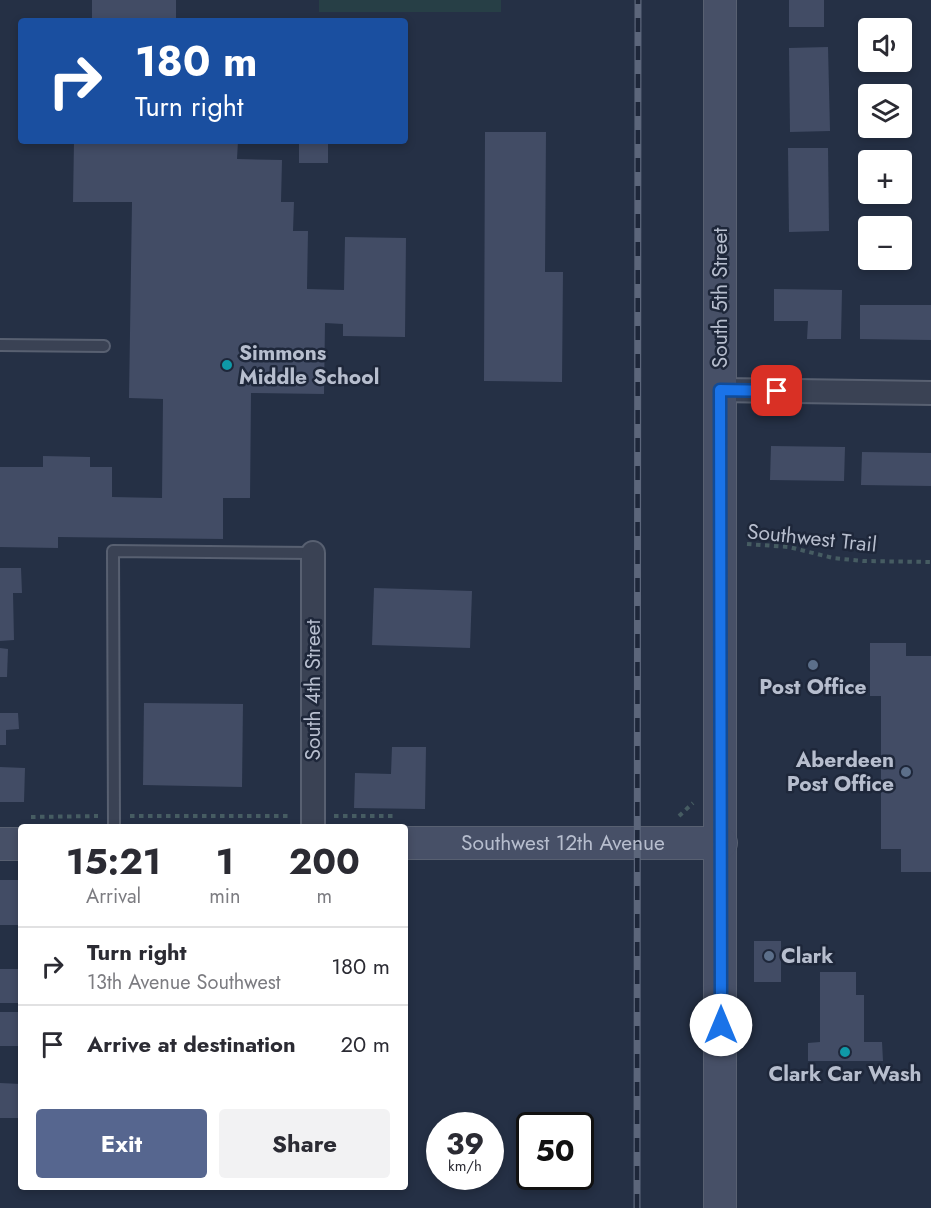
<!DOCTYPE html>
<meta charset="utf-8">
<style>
:root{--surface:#fff;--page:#f2f2f3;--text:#2b2b33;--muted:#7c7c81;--line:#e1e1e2;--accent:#56668f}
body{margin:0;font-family:Jost,sans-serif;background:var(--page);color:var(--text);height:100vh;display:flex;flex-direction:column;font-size:22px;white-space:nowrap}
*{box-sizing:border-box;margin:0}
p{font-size:20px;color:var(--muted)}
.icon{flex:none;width:33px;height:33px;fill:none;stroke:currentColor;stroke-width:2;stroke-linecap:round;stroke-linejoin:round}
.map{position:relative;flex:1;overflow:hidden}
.details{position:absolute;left:18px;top:824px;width:390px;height:366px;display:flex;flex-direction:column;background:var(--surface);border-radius:6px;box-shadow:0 3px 9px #0003}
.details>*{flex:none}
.guide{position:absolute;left:18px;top:18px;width:390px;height:126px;border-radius:6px;box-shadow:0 3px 9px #0003;background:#1a4fa0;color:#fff;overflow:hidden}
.fabs{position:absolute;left:858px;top:18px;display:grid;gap:12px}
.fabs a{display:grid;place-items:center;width:54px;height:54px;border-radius:6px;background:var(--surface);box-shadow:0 3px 9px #0003;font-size:30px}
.speed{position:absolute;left:426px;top:1112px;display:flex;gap:12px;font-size:30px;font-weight:700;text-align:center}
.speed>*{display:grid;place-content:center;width:78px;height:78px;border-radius:50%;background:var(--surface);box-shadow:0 3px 9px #0003;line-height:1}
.speed small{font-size:15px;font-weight:400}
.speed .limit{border:3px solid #111;border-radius:9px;background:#fff;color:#111}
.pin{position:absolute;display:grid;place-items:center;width:51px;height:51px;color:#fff;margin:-26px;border-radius:12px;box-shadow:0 3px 9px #0006}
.me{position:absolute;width:66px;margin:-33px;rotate:0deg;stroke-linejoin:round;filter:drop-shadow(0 0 4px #0008)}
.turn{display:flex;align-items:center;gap:21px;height:126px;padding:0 18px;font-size:27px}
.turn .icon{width:78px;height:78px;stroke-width:2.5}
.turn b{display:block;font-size:42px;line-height:51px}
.eta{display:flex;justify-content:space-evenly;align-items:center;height:102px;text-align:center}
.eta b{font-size:36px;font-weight:700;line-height:42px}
.button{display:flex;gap:12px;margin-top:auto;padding:12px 18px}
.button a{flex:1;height:69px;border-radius:6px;background:var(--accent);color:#fff;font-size:24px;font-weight:700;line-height:69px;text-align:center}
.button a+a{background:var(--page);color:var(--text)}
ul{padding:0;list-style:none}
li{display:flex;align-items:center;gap:18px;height:78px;padding:0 18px;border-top:2px solid var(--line)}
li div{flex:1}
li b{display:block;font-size:22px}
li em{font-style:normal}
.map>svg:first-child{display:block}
.green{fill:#273f46}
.building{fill:#424c65}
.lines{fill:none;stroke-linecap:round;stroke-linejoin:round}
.lane-casing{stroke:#586071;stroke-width:14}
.street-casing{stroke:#586071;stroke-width:26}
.secondary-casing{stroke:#586071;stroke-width:34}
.path{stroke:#465c62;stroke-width:4;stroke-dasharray:4.5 4.5;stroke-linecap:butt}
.lane{stroke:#3a4254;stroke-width:10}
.street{stroke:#3a4254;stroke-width:22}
.secondary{stroke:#475067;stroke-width:32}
.rail-casing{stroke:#5c667b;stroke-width:7}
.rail{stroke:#1e273a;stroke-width:4.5;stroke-dasharray:14;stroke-linecap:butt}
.route-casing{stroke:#114b97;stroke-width:15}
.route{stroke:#1a73e8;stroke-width:10}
.culture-dot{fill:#0f9aa8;stroke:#1e273a;stroke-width:2}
.service-dot{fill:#5c6f8a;stroke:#1e273a;stroke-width:2}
.labels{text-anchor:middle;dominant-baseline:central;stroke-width:5;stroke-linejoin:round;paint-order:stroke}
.street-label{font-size:21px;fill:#b7bece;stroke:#1e273a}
.poi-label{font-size:21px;font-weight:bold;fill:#b7bece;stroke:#1e273a;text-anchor:start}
</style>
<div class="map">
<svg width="931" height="1208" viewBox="0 0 931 1208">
<rect width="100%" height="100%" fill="#253045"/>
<rect class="green" x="319" y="0" width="182" height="12"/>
<g class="building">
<rect x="92" y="0" width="84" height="21"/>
<rect x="789" y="0" width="35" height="27"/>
<path d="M828 47 830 131 790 132 789 48Z"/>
<path d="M485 132H546L545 272H563L562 382 484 381Z"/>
<path d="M74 141H238L237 159 282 160 281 202H294L293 231H308L307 289 344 290 345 237 406 238 405 337 343 336V324L325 323 324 394 251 393 250 498H223V539L58 537V548L0 547V467H43V456L90 457V467H112V497L162 498 163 399 129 398 132 202H73Z"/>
<rect x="299" y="141" width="29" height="22"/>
<path d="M788 148H828L829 231 789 232Z"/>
<path d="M774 289 842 290 841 339H807L808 321H774Z"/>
<path d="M860 305H931V340L860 339Z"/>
<path d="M771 446 845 447 844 481 770 480Z"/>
<path d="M862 452 931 453V486L861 485Z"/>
<path d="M0 568H21L22 593H13L14 640 0 641Z"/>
<path d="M374 588 472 591 470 648 372 645Z"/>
<path d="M870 643H906V656H931V872H901V849H881V696H870Z"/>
<path d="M0 648 8 649 7 677H0Z"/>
<path d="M144 703 243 704 242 787 143 785Z"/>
<path d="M0 713H18L19 729 6 730V745H0Z"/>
<path d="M392 747H426L425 809 354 808 355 773 391 774Z"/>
<path d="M0 767 25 768 24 802H0Z"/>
<rect x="0" y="880" width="21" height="45"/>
<rect x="754" y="941" width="27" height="41"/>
<rect x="0" y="969" width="21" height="34"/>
<path d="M820 972H856V995H864V1042H882L883 1061H808V1043L820 1042Z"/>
<rect x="0" y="1012" width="21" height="34"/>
<path d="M0 1083 21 1084V1118H0Z"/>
</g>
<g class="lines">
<defs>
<g id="lane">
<path d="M0 345 104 346"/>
<path d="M114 826 113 551 313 553"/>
</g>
<g id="street">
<path d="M720 390 931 393"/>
<path d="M313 826V553"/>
</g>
<g id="secondary">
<path d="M720 0V1208"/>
<path id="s1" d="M405 843H721"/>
<path d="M0 844H21"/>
</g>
</defs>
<use href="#lane" class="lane-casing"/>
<use href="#street" class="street-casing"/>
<use href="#secondary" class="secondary-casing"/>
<g class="path">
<path d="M747 544 789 547 833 558 863 561 931 562"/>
<path d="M130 816H290"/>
<path d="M334 816H395"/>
<path d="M679 816 693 803"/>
<path d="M31 817 98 816"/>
</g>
<use href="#lane" class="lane"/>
<use href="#street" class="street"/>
<use href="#secondary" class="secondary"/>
<defs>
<path id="rail" d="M637 1208 638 0"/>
</defs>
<use href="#rail" class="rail-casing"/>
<use href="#rail" class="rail"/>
</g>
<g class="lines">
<defs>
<path id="route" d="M721 1025 720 390 777 391"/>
</defs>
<use href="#route" class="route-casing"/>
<use href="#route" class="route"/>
</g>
<g class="culture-dot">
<circle cx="227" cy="365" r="6"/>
<circle cx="845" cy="1052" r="6"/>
</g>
<g class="service-dot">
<circle cx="813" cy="665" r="6"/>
<circle cx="906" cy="772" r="6"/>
<circle cx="769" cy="956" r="6"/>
</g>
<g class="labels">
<g class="street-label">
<text transform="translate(720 298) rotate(-90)">South 5th Street</text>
<text transform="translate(812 538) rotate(6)">Southwest Trail</text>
<text transform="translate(313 690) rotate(-90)">South 4th Street</text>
<text stroke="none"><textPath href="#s1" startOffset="158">Southwest 12th Avenue</textPath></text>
</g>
<g class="poi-label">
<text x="239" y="353">Simmons<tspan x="239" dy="24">Middle School</tspan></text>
<text x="813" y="687" text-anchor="middle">Post Office</text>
<text x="894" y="760" text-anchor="end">Aberdeen<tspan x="894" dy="24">Post Office</tspan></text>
<text x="781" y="956">Clark</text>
<text x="845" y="1074" text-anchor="middle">Clark Car Wash</text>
</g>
</g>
</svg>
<div class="fabs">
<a><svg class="icon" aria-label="sound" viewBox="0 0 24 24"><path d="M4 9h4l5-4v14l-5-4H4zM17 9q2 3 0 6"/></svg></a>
<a><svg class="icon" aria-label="layers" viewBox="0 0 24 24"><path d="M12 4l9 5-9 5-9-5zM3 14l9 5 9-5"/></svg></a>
<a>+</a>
<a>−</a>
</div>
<div class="speed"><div>39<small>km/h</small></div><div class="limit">50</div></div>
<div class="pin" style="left:777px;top:391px;background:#d93025"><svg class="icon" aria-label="arrive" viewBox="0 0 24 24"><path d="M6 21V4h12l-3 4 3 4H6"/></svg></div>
<svg class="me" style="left:721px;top:1025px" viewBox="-20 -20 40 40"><circle r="19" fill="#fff"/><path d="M0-13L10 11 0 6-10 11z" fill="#1a73e8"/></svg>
<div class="guide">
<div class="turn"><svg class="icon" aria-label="right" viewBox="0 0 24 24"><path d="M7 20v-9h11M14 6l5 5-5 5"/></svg><div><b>180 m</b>Turn right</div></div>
</div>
<section class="details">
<div class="eta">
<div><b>15:21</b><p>Arrival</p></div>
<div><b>1</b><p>min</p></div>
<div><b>200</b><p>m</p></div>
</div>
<ul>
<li><svg class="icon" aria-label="right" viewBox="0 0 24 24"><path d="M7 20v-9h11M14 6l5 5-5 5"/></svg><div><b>Turn right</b><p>13th Avenue Southwest</p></div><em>180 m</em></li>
<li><svg class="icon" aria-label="arrive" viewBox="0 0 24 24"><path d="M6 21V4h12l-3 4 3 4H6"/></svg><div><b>Arrive at destination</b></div><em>20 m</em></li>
</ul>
<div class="button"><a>Exit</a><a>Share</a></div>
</section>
</div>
